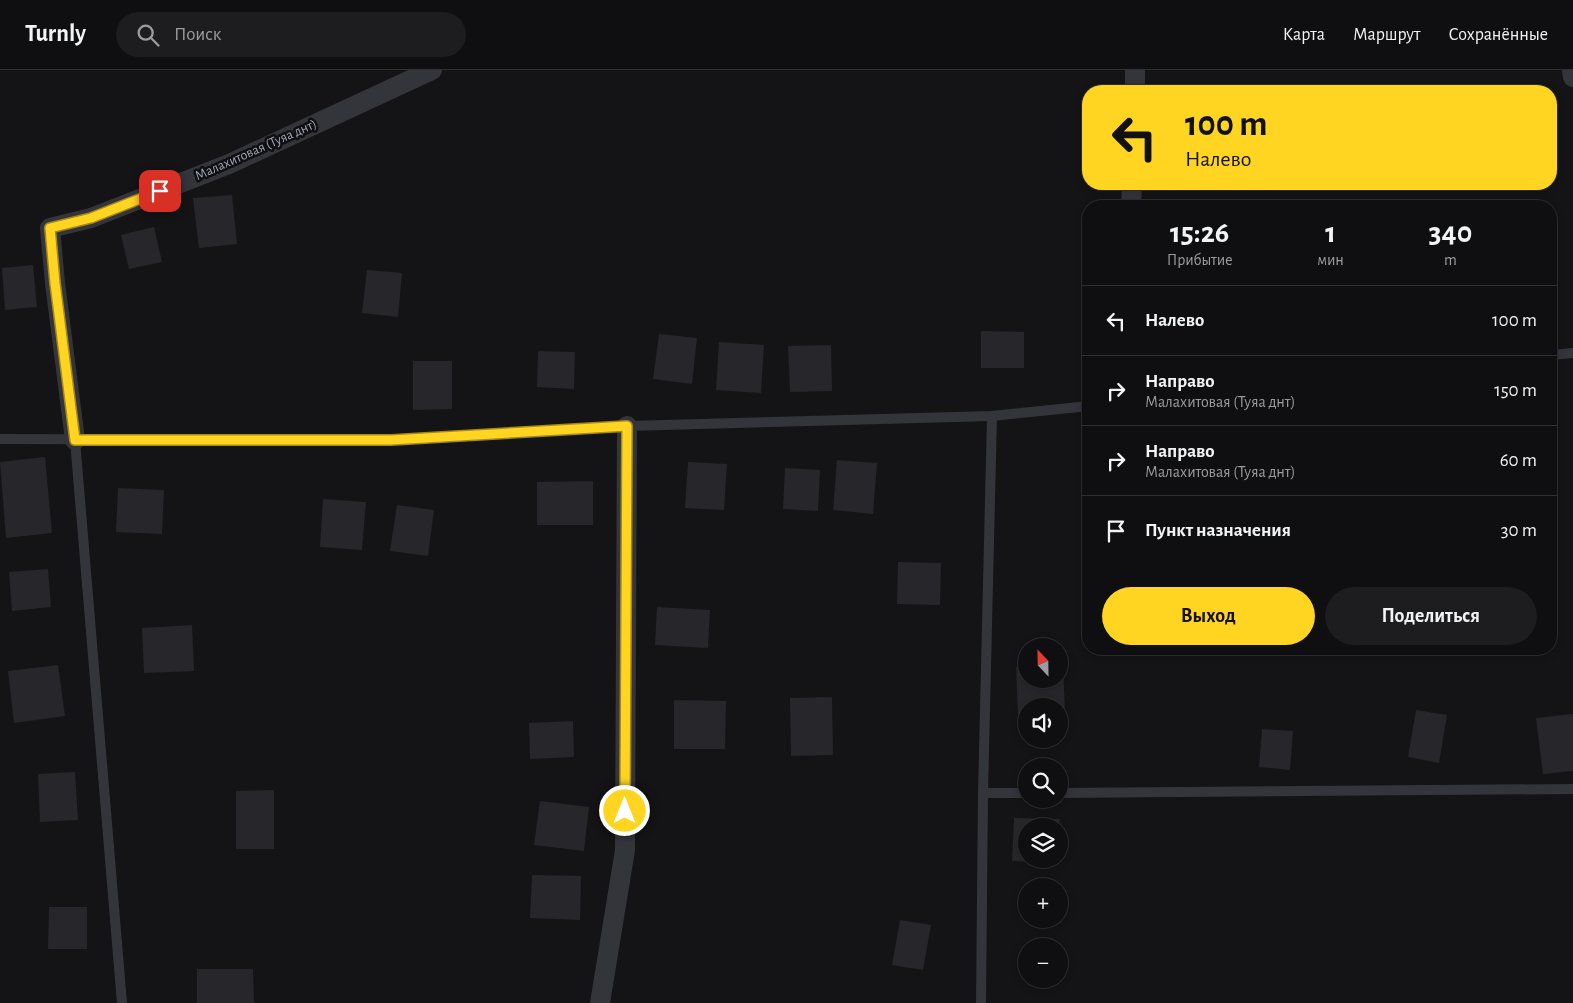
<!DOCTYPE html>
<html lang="ru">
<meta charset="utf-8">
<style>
:root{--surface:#0f0e10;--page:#1d1c1e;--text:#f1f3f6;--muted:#9b9c9f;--line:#2f2e30;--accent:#ffd522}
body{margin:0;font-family:"Alegreya Sans",sans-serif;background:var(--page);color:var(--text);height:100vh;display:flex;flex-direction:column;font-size:19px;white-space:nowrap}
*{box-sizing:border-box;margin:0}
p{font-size:16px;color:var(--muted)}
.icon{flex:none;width:28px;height:28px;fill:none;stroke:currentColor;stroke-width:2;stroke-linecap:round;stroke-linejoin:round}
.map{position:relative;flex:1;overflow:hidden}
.side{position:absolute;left:1082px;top:130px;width:475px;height:455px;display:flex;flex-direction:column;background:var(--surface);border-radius:20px;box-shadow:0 2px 8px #0003,0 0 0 1px var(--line)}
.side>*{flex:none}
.guide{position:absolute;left:1082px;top:15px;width:475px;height:105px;border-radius:20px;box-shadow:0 2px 8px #0003,0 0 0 1px var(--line);background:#ffd522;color:#111;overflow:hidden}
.needle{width:32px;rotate:338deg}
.controls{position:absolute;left:1018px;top:568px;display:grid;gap:10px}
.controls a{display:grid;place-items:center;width:50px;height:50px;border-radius:50%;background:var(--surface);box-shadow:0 2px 8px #0003,0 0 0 1px var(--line);font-size:25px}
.pin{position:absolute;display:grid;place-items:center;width:42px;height:42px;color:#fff;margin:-21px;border-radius:10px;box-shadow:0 2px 8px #0006}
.me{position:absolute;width:55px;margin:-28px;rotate:0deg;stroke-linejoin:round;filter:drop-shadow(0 0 4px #0008)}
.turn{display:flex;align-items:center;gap:18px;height:105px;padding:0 20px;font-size:22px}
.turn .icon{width:65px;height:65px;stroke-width:2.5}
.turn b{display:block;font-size:35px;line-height:42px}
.eta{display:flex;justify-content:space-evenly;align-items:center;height:85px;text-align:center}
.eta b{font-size:30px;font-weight:600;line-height:35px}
.action{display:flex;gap:10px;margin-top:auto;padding:10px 20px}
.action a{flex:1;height:58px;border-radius:30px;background:var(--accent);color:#111;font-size:20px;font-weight:600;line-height:58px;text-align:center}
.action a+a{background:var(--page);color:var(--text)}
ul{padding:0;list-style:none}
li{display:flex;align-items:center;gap:15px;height:70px;padding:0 20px;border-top:1px solid var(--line)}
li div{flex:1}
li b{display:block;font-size:19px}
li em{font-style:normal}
header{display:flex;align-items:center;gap:30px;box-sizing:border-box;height:70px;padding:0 25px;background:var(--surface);border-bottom:1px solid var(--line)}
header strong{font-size:24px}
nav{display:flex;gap:28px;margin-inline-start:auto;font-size:18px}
.search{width:350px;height:45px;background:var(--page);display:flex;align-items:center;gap:12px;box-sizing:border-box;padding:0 18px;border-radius:28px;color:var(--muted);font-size:19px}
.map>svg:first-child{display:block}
.building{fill:#27262a}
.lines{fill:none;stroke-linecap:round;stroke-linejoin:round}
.service{stroke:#34343b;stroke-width:10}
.minor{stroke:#34343b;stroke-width:20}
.route-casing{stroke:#a68a16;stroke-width:12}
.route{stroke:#ffd522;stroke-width:9}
.labels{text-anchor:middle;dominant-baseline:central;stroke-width:5;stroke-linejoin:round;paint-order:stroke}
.street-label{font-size:14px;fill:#a4a7b7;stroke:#0f0e10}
</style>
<header>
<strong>Turnly</strong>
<div class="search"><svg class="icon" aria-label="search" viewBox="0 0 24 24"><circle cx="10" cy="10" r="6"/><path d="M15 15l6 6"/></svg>Поиск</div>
<nav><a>Карта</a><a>Маршрут</a><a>Сохранённые</a></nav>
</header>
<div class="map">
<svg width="1573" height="933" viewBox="0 0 1573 933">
<rect width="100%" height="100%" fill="#141316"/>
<g class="building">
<path d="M232 125 237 174 199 178 193 128Z"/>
<path d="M154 157 162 192 129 199 121 165Z"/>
<path d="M33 195 37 237 5 240 2 198Z"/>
<path d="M367 200 402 203 398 247 362 243Z"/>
<path d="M981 261 1024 262V298H981Z"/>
<path d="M659 264 697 268 692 314 653 309Z"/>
<path d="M719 272 764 275 761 323 716 320Z"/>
<path d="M831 275 832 321 790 322 788 276Z"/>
<path d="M538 281 575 282 574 319 537 317Z"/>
<path d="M413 291H452V339L413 340Z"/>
<path d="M45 387 52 463 6 468 0 392Z"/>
<path d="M837 390 877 393 873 444 833 440Z"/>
<path d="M688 392 727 394 724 440 685 438Z"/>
<path d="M785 398 820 400 818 441 783 439Z"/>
<path d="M593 411V455H537V412Z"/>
<path d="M118 418 164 420 162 464 116 462Z"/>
<path d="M323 429 366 432 362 480 320 477Z"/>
<path d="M397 435 434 440 428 486 390 481Z"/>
<path d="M898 492 941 493 940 535 897 534Z"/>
<path d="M48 499 51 537 12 541 9 502Z"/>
<path d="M657 537 710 540 708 578 655 575Z"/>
<path d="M192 555 194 601 144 603 142 558Z"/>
<path d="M58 595 65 646 14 653 8 601Z"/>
<path d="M1059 595H1063L1065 643H1059V636H1026V645H1018L1016 597H1026V609H1059Z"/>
<path d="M832 627 833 685 791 686 790 628Z"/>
<path d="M674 630 726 631 725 679H674Z"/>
<path d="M1416 640 1447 645 1439 693 1408 687Z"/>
<path d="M1573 644V701L1543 704 1536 648Z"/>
<path d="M573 651 574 687 530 689 529 653Z"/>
<path d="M1262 659 1293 661 1290 700 1259 697Z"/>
<path d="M75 702 78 750 40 752 38 704Z"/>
<path d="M274 720V779H236V721Z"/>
<path d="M540 731 589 737 584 781 534 775Z"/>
<path d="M1014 748 1060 749 1059 756H1026V789H1058V793L1012 791Z"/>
<path d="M532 805 581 806 580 850 530 848Z"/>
<path d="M49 837H87V879H48Z"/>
<path d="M900 850 931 855 923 900 892 895Z"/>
<path d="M197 899H253L254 933H197Z"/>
</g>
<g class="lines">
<g class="service">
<path d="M1551 285 1573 283"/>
<path d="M0 369 391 370 627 356 992 346 1089 336"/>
<path d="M75 370 122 933"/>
<path d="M983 723H1026"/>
<path d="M1059 723 1573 719"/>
<path d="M981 933 983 723 992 346"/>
</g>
<g class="minor">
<path d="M1572 0 1573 7"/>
<path d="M1135 21V0"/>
<path d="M1131 136 1132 114"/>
<path d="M75 370 55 213 50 158 91 148 229 94 432 0"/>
<path d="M600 933 625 780 627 356"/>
</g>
</g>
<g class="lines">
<defs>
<path id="route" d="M160 121 91 148 50 158 55 213 75 370H391L627 356 625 741"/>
</defs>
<use href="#route" class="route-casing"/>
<use href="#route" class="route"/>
</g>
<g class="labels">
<g class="street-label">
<text transform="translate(256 80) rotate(-24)">Малахитовая (Туяа днт)</text>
</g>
</g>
</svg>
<div class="controls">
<a><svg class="needle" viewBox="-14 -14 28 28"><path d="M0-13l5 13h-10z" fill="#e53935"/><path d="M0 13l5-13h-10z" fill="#9b9c9f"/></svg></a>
<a><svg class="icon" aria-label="sound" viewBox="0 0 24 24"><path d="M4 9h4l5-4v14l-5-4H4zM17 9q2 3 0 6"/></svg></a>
<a><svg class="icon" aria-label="search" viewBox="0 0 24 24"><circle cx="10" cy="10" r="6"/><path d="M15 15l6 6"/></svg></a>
<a><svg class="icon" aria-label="layers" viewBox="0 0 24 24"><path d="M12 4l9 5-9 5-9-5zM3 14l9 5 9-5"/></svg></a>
<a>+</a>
<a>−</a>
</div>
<div class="pin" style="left:160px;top:121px;background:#d93025"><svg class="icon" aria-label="arrive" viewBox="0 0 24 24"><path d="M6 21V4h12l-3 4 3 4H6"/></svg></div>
<svg class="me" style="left:625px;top:741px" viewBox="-20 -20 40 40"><circle r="17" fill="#ffd522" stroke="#fff" stroke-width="3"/><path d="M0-11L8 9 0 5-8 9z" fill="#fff"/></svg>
<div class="guide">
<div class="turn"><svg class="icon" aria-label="left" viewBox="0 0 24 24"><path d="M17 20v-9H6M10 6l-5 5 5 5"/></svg><div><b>100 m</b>Налево</div></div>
</div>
<section class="side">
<div class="eta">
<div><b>15:26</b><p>Прибытие</p></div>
<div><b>1</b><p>мин</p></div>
<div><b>340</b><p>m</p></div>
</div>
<ul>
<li><svg class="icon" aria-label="left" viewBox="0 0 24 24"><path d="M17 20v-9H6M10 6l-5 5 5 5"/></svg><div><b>Налево</b></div><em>100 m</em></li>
<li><svg class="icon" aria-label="right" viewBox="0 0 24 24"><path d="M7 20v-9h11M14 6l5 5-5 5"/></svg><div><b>Направо</b><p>Малахитовая (Туяа днт)</p></div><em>150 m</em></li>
<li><svg class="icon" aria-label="right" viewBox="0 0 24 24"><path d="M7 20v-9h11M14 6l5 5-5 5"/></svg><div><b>Направо</b><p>Малахитовая (Туяа днт)</p></div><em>60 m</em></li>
<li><svg class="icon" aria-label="arrive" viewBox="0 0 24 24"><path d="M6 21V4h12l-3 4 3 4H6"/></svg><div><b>Пункт назначения</b></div><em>30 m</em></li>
</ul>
<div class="action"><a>Выход</a><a>Поделиться</a></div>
</section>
</div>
